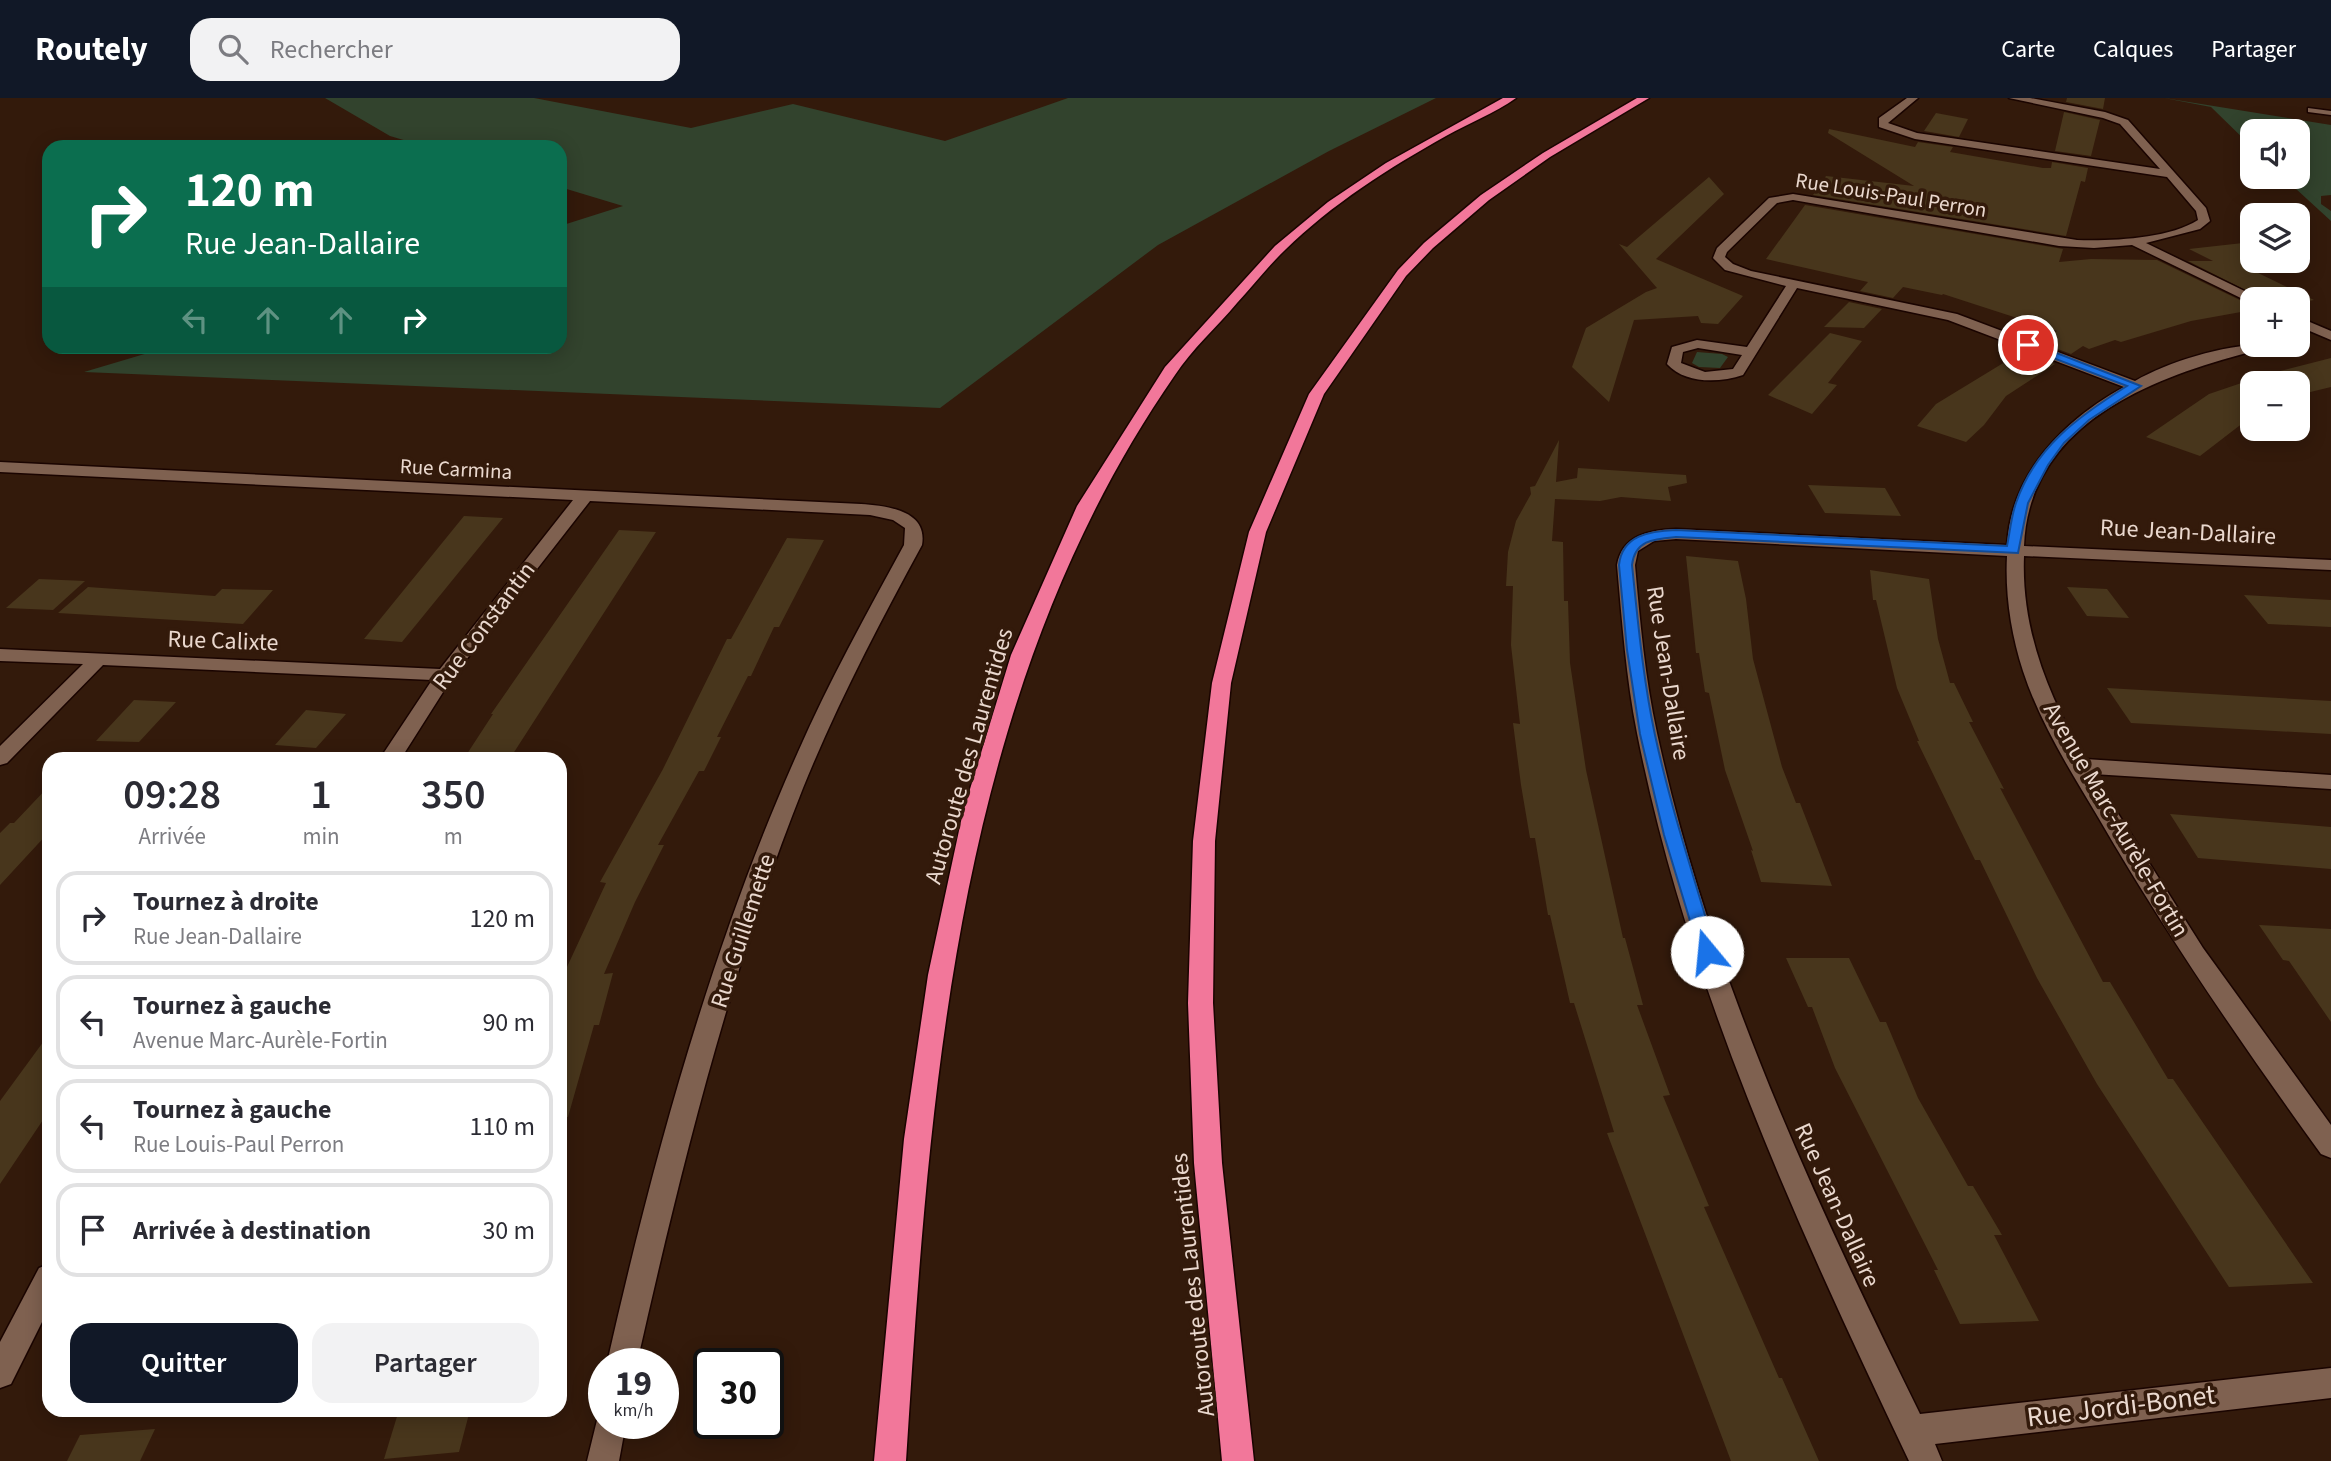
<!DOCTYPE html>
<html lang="fr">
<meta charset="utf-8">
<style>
:root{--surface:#fff;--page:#f2f2f3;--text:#2b2b33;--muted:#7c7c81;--line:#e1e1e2;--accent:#111827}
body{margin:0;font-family:"Source Sans 3",sans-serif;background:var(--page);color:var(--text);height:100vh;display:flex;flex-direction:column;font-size:26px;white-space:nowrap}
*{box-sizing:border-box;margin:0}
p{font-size:23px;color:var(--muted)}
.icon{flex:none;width:38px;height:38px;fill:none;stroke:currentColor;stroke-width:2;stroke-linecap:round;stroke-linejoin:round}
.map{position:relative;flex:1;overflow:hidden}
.sheet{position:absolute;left:42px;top:654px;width:525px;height:665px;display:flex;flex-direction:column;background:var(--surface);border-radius:21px;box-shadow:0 4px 18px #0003}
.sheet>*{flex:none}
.hud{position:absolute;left:42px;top:42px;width:525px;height:214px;border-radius:21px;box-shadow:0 4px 18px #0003;background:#0b6e4f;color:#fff;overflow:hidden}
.fabs{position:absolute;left:2240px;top:21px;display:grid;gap:14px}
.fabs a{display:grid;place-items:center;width:70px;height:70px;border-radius:14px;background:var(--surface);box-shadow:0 4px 18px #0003;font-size:35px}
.speed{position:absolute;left:588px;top:1250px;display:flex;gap:14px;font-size:35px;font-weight:700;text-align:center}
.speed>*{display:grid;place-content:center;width:91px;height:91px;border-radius:50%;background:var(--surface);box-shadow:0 4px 18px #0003;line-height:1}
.speed small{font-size:18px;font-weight:400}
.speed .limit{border:4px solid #111;border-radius:10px;background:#fff;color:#111}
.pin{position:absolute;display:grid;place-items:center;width:60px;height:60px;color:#fff;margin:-30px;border:4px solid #fff;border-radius:50%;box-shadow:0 2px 7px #0007}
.me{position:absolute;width:77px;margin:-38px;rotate:343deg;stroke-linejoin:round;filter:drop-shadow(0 0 5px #0008)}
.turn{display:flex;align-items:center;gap:24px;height:147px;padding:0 28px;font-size:32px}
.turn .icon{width:91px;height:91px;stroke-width:2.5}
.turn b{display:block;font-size:49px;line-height:60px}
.lanes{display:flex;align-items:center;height:66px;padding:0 28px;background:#0003;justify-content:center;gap:35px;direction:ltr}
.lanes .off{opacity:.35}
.eta{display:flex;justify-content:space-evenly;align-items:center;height:119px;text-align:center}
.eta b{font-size:42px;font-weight:600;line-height:49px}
.primary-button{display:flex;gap:14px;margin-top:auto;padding:14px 28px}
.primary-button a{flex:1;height:80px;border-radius:21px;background:var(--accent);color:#fff;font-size:28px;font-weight:600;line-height:80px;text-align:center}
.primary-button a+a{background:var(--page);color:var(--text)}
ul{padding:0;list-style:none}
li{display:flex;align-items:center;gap:21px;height:94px;margin:0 14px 10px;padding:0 14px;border:4px solid var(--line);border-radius:21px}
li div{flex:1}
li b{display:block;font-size:26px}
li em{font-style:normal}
header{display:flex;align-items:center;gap:42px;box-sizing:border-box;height:98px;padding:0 35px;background:var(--accent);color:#fff}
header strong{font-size:33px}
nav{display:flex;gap:38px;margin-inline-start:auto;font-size:24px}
.search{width:490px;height:63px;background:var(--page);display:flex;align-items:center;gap:18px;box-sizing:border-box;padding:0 24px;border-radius:21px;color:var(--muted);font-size:26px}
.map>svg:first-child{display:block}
.green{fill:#32432d}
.building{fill:#48361c}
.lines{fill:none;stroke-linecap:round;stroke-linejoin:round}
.lane-casing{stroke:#1a0400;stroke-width:3}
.street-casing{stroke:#1a0400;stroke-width:3}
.highway-casing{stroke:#1a0400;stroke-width:3}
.lane{fill:#7f6150;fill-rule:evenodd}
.street{fill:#7f6150;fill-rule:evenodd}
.highway{fill:#f2779a;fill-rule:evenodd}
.route{fill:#1a73e8;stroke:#114b97;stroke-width:2}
.labels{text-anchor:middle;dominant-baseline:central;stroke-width:7;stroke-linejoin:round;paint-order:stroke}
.far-street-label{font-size:21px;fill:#ead8ce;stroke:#331a0b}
.street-label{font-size:24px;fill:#ead8ce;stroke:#331a0b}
.near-street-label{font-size:28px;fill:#ead8ce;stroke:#331a0b}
</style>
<header>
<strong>Routely</strong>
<div class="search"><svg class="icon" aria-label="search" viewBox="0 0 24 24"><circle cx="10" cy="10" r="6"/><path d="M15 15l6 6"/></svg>Rechercher</div>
<nav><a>Carte</a><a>Calques</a><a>Partager</a></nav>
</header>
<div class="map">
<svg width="2331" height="1363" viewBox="0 0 2331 1363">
<rect width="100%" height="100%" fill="#331a0b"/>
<g class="green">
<path d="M325 0H534L691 30 793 6 945 43 1068 0H1436L1329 53 1158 147 940 310 84 274 168 249 560 248V128L623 108 560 89V49H427L390 38Z"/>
<path d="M2164 0 2331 27V97L2321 98V106L2331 113V123L2283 79H2298V33H2252V49L2211 9Z"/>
<path d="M1697 254 1722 256 1728 259 1720 270 1699 269 1692 265Z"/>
</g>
<g class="building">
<path d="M2067 0H2105L2103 11 2066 4Z"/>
<path d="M2064 14 2100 22 2091 58 2055 53Z"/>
<path d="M1936 15 1968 21 1959 39 1924 33Z"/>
<path d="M1829 31 1915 49 1918 44 1953 49 1950 54 2043 70H2051L2052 64 2088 70 2085 84 2081 83 2066 138 1813 97 1826 78 1914 88 1828 35Z"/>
<path d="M1709 79 1724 96 1656 161 1743 198 1718 226 1701 225 1698 218 1634 222 1609 304 1572 269 1586 230 1646 194 1657 190 1619 146 1627 149Z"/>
<path d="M1805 107 2063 151 2059 164 2091 161 2157 162 2248 206H2252V212L2191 223 2121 244 2115 242 2089 251 2083 248 2071 256 2039 244 2057 233 1943 196 1942 197 1903 189 1893 200 1860 193 1868 184 1766 161Z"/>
<path d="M2252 144V172L2314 202 2298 205V201H2263L2188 163H2213L2189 151Z"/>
<path d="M1849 204 1882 211 1864 230 1824 229Z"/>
<path d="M1830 235 1862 243 1828 285 1837 287 1812 316 1768 297Z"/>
<path d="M2023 253 2055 266 2006 298 1984 327 1966 344 1917 328 1936 306Z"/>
<path d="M2331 260V289L2298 297V285H2252V318L2200 358 2146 339 2209 296 2265 277Z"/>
<path d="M1559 342 1556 384 1577 380 1578 370 1686 377 1687 385 1668 389 1671 403 1621 399 1600 403 1555 401 1552 443 1563 444 1564 503H1568L1570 565 1586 672 1623 840H1625L1643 907H1637L1670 997 1663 998 1709 1108 1704 1109 1779 1280H1782L1819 1363H1731L1607 1035 1614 1034 1574 905H1570L1550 817H1548L1535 740H1530L1521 687 1513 625 1520 626 1511 547 1513 488H1506L1508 454 1516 423 1531 396 1530 389 1535 388Z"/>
<path d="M1808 387 1885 390 1901 418 1825 415Z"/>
<path d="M464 418 503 420 402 544 364 541Z"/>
<path d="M619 432 656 434 509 662H463L493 616H491Z"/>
<path d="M787 440 824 442 779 529H774L751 578H748L717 639H721L704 673H699L658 747H664L635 804 604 876 613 875 599 927H594L568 1019 560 1018V884L606 785 600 784 663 671 727 541H731Z"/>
<path d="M1686 458 1738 463 1746 501 1753 561 1782 669 1796 705H1800L1832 788 1761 784 1751 752 1753 753 1725 672 1709 595 1705 594 1699 555H1696Z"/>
<path d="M1870 472 1929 481 1938 541 1950 585H1954L1973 624H1969L2004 691 2000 690 2103 884H2110L2168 981H2173L2313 1185 2229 1189 2097 986 2037 880 1980 762H1975L1917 643H1919L1897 590 1876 502H1873Z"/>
<path d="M39 481 85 483 53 512 6 510Z"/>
<path d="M88 489 215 498 222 491 273 492 243 526 58 515Z"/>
<path d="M2067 489 2107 491 2129 520 2087 518Z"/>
<path d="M2244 497 2331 502V529L2268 526Z"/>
<path d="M2107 590 2331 603V636L2131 625Z"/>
<path d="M134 602 176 604 139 644 96 643Z"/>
<path d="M306 612 346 616 316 650 275 647Z"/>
<path d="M49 688V734L0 787V735L10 725H14Z"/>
<path d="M2170 716 2331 729V771L2198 760Z"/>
<path d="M2259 827 2331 831V924L2289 863 2283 862Z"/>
<path d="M1786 860H1849L1880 924H1886L1918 1000 1968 1088H1973L2002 1137H1994L2039 1223 1960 1226 1934 1172H1938L1835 970 1812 909H1808Z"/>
<path d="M49 936V1013L0 1086V1003Z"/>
<path d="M399 1312H470L459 1354 384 1361Z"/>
<path d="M155 1331 140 1363H67L80 1337Z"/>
</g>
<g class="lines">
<defs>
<path id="lane" d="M2308 10 2331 13V17L2308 14Z"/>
<g id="street">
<path d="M1907 0H1918L1888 25 1917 35 2160 71 2120 26 2103 20 2009 0H2030L2105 14 2128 22 2206 110 2210 123 2200 131 2146 145 2261 201 2249 204 2132 147 2094 150 2059 148 1793 102 1777 105 1727 154 1725 159 1733 166 1751 173 1957 216 2135 283C2170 263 2230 245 2268 247L2266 250C2162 276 2029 320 2024 448L2331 462V472L2024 458C2021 532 2049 599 2085 661L2331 677V691L2093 676 2203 850 2331 1027V1060L2321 1056C2242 947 2166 836 2098 719 2070 672 2040 625 2023 573 2011 536 2005 496 2007 458L1676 441 1654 443 1638 453 1635 467C1640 523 1645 580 1657 635 1709 875 1812 1097 1920 1316L2331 1270V1300L1935 1346 1942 1363H1909C1798 1129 1688 891 1637 635 1626 580 1622 523 1617 467 1622 437 1650 432 1676 431L2007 447C2011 375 2064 322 2124 289L1948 222 1797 190 1743 277C1719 285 1685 286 1667 266L1672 249 1697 242 1747 249 1786 188 1725 172 1713 160 1717 150 1769 100 1793 96 2077 142C2112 143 2168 141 2198 122L2196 113 2167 79 1915 41 1879 29V20ZM1698 250 1742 257 1733 271 1705 274 1681 265 1683 254Z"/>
<path d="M2298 219 2331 233V242L2298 228Z"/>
<path d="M0 364 861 406C887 408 928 412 922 447 879 526 837 606 803 690 729 876 681 1070 637 1265H607C654 1058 711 849 798 654 829 583 867 515 904 447L905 430 893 422 870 417 590 403 452 580 400 662H379L432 582 103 567 7 665 0 667V648L83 566 0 563V551L440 571 573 402 0 374Z"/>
<path d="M49 1166V1210L11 1286 0 1290V1244L39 1170Z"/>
<path d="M604 1312V1325H626L619 1363H587L599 1314Z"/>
</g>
<g id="highway">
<path d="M1503 0H1516C1495 15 1469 25 1446 38 1389 70 1332 106 1285 152 1268 168 1253 188 1237 205 1217 229 1192 251 1175 277 955 594 930 990 906 1363H874L904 1041 928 877 963 714 1011 557 1077 408 1165 269 1275 148 1328 104 1386 65Z"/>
<path d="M1637 0H1649L1550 59 1489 102 1433 150 1406 178 1324 296 1266 434 1231 585 1215 743 1213 905 1222 1065 1254 1363H1222L1194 1065 1188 905 1193 743 1212 585 1249 434 1309 296 1398 172 1424 145 1481 97 1543 55Z"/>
</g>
</defs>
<use href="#lane" class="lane-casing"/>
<use href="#street" class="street-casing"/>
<use href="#highway" class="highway-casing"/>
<use href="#lane" class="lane"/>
<use href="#street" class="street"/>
<use href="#highway" class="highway"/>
</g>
<path class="route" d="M2024 245H2031L2141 288 2089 322 2064 345 2048 367 2028 405 2018 455 1676 439C1654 441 1635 442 1632 467 1638 524 1643 581 1655 637 1671 711 1695 782 1716 854L1714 859H1701L1664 737 1640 636 1627 552 1619 467C1622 437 1650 433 1676 432L2007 448C2010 434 2011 419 2016 405 2035 349 2079 318 2127 288L2024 249Z"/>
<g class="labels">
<g class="far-street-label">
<text transform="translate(1891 97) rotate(9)">Rue Louis-Paul Perron</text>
<text transform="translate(456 371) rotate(3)">Rue Carmina</text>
</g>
<g class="street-label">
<text transform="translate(2188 434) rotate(3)">Rue Jean-Dallaire</text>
<text transform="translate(484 528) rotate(-53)">Rue Constantin</text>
<text transform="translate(223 543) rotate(2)">Rue Calixte</text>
<text transform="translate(1668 575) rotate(81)">Rue Jean-Dallaire</text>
<text transform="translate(969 658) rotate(-74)">Autoroute des Laurentides</text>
<text transform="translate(2116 722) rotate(60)">Avenue Marc-Aurèle-Fortin</text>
<text transform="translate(743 833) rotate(-72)">Rue Guillemette</text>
<text transform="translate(1837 1107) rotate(66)">Rue Jean-Dallaire</text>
<text transform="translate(1193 1187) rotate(-96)">Autoroute des Laurentides</text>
</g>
<g class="near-street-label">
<text transform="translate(2121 1308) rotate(-7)">Rue Jordi-Bonet</text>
</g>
</g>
</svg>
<div class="fabs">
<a><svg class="icon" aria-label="sound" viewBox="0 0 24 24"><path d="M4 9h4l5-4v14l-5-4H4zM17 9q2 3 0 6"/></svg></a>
<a><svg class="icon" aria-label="layers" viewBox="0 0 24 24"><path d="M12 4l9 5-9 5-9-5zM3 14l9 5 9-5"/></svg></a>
<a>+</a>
<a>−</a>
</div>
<div class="speed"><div>19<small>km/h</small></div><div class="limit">30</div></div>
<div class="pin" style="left:2028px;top:247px;background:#d93025"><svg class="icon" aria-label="arrive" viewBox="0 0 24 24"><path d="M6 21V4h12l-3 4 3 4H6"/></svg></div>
<svg class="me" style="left:1707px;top:854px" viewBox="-20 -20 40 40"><circle r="19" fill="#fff"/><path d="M0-13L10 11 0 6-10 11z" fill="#1a73e8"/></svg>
<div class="hud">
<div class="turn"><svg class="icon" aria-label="right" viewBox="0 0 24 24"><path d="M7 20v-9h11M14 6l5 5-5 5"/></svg><div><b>120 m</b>Rue Jean-Dallaire</div></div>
<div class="lanes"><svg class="icon off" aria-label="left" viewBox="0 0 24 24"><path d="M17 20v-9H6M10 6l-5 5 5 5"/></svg><svg class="icon off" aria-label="ahead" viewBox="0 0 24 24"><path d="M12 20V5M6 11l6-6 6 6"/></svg><svg class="icon off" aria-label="ahead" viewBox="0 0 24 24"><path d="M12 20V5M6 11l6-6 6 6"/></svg><svg class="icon" aria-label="right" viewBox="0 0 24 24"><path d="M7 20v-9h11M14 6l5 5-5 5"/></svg></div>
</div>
<section class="sheet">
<div class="eta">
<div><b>09:28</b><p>Arrivée</p></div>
<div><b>1</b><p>min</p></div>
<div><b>350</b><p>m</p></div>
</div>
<ul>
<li><svg class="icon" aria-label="right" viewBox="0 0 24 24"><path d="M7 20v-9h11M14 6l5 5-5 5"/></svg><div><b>Tournez à droite</b><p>Rue Jean-Dallaire</p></div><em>120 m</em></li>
<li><svg class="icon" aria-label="left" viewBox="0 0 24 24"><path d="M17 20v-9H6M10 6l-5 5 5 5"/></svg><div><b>Tournez à gauche</b><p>Avenue Marc-Aurèle-Fortin</p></div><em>90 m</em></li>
<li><svg class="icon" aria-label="left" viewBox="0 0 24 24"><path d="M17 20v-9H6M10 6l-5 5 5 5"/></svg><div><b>Tournez à gauche</b><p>Rue Louis-Paul Perron</p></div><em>110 m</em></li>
<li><svg class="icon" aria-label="arrive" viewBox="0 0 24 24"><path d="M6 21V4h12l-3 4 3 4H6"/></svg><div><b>Arrivée à destination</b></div><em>30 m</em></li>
</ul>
<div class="primary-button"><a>Quitter</a><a>Partager</a></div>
</section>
</div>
